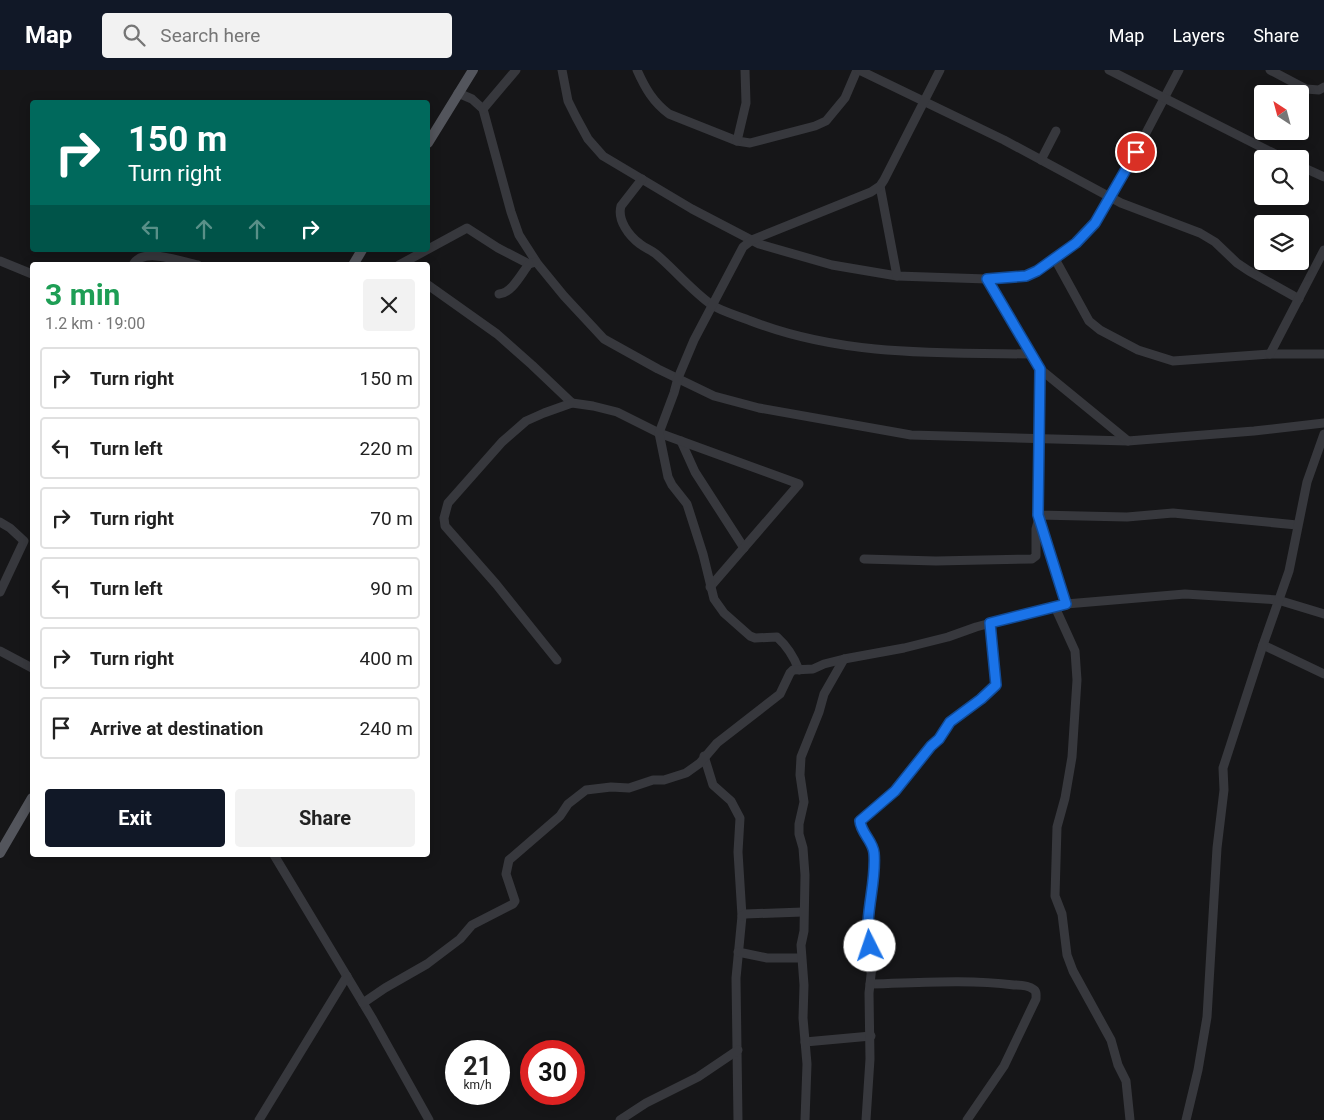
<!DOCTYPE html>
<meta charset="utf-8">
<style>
:root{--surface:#fff;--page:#f2f2f2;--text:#222;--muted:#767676;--line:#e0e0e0;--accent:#111827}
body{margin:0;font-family:Roboto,sans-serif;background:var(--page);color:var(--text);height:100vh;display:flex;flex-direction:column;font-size:19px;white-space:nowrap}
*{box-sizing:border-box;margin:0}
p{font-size:16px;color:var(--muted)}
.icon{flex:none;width:28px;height:28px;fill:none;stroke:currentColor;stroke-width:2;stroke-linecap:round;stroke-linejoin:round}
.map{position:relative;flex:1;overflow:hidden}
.panel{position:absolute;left:30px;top:192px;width:400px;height:595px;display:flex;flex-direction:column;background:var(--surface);border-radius:5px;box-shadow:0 2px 12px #0003}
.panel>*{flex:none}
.hud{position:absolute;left:30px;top:30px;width:400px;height:152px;border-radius:5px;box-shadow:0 2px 12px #0003;background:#00695c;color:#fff;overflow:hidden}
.needle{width:32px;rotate:324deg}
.controls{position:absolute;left:1254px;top:15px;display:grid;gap:10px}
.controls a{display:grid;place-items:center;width:55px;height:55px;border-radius:5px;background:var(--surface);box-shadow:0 2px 12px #0003;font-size:25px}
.speed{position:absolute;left:445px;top:970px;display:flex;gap:10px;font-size:25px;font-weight:700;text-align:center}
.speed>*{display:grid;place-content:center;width:65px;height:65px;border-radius:50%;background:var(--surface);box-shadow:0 2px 12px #0003;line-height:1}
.speed small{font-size:12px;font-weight:400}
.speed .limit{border:8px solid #d22;background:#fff;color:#111}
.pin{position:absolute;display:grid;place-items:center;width:42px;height:42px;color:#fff;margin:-21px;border:2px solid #fff;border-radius:50%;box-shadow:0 1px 5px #0007}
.me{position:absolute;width:55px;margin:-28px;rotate:356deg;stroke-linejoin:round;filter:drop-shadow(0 0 4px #0008)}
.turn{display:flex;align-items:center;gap:18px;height:105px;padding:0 15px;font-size:22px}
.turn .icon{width:65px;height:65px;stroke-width:2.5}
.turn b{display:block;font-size:35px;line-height:42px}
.lanes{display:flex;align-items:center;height:48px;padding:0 15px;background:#0003;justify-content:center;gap:25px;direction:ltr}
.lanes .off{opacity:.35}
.round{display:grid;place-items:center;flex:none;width:52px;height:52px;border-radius:5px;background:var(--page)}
.summary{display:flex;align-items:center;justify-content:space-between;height:85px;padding:0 15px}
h1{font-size:30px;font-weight:700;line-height:38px;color:#1e9e55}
.button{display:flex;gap:10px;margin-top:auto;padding:10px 15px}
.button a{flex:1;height:58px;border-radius:5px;background:var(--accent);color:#fff;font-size:20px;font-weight:700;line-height:58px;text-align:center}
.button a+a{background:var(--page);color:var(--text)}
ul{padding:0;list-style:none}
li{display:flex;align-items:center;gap:15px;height:62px;margin:0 10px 8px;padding:0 5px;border:2px solid var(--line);border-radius:5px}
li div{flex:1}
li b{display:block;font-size:19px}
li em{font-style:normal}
header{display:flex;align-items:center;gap:30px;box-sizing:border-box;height:70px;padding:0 25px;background:var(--accent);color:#fff}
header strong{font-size:24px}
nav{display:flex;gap:28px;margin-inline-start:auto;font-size:18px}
.search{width:350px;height:45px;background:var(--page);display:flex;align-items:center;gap:12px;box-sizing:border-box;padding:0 18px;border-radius:5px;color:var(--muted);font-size:19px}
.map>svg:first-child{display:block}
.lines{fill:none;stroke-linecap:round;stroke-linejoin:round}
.minor{stroke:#37383d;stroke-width:9}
.major{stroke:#53555c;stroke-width:10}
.route-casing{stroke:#114b97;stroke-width:12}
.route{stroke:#1a73e8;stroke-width:9}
</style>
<header>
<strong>Map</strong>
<div class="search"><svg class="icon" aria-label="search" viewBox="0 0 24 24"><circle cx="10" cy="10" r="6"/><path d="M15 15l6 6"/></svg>Search here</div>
<nav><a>Map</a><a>Layers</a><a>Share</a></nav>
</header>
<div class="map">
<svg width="1324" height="1050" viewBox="0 0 1324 1050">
<rect width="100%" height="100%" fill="#161618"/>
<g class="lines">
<g class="minor">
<path d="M562 0 568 31 576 47 588 69 603 86 692 139 759 174 832 195 897 206 987 209 1027 206 1037 201 1076 173 1095 153 1136 82 1179 0"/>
<path d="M637 0C645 18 653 32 669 44L737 71 750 73 815 56 826 51 845 28 857 0"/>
<path d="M859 0 1004 70 1121 133 1200 163 1215 172 1237 193 1249 201 1299 229"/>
<path d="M1109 0 1285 89"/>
<path d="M1270 0 1306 19 1319 20 1324 17"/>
<path d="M458 23 472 29 483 39 511 142 519 165 537 193 564 226 604 269 658 299 714 326 759 338 911 365 1128 371 1254 361 1324 353"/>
<path d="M483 39 516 0"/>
<path d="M737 71 746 33 745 0"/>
<path d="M1041 90 1056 61"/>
<path d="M1300 96 1324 107"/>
<path d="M642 109 621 136C617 150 629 166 640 174 645 178 651 180 656 184 675 200 692 221 712 235 723 242 739 246 751 251 841 286 935 283 1031 284L987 209"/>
<path d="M880 116 897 206"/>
<path d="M1055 189 1089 251 1100 260 1138 280 1173 291 1270 284H1324"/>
<path d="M0 191 32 204"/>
<path d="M133 195C142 176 182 192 198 195"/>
<path d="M399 195 467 158 498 178 529 194 536 192"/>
<path d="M428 215 497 264 532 295 572 333"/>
<path d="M499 224C512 223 521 204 529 194"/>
<path d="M1031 284 1040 299 1038 445 1127 447 1173 443 1297 455"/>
<path d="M1270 284 1324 180"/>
<path d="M1040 299 1128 371"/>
<path d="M681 371 695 402 744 478"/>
<path d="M1039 448 1066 534"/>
<path d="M0 452 10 458 24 471 0 522"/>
<path d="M864 489 936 491 1032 489 1036 486V459L1039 448"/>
<path d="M1055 537 1075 581 1077 610 1072 687 1065 728 1057 757 1055 826 1062 844 1067 885 1073 901 1111 970 1118 995 1126 1011 1130 1050"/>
<path d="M1263 575 1324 604"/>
<path d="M0 581 32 598"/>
<path d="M557 590 496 514 445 456 444 448 448 433 502 372 526 351 544 343 572 333 593 336 617 342 659 363 799 414 710 517"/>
<path d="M799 600C794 587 787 576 777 567L755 568 750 566 724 543 714 529 703 484 687 434 672 415 668 407 659 363 674 323 678 308 694 270 743 177 752 170 871 122 880 116 884 110 940 0"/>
<path d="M704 686 713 715 731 731 740 748 738 782 742 846 736 908 738 1050"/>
<path d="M274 785 372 948 429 1050"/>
<path d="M742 846 745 844 803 842"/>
<path d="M738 882 767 888H801"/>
<path d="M870 914C917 913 966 909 1014 915 1020 915 1028 915 1033 919 1037 921 1036 925 1036 929L1004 996 967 1050"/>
<path d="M363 933 385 918 427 894 460 869 472 855 513 834 515 831 506 804 509 790 560 746 568 734 586 720 611 717 629 718 653 710H664L686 703 700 693 717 673 780 624 790 603 793 600 813 599 824 594 844 589 904 578 948 567 976 557 1028 543 1066 534 1185 524 1278 530 1324 544"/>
<path d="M805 972 871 966"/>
<path d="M259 1050 347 906"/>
<path d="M620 1050 646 1033 698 1007 738 980"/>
<path d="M805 1050 807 994 803 948 804 915 801 875 804 861 805 805 803 778 799 764V754L804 732 800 705 801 687 819 642 824 624 844 589"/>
<path d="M866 1050 870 989 869 923 873 887 867 864 871 834 874 782 862 759 860 751 895 721 931 676 939 669 950 652 981 629 996 615 990 553"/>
<path d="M1186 1050 1198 1000 1207 947 1217 778 1224 720 1223 698 1263 575 1289 501 1307 412 1324 364"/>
</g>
<g class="major">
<path d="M428 73 473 0"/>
<path d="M353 195 362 180"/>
<path d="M0 783 32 728"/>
</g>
</g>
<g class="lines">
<defs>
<path id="route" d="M870 876C863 847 877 813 874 783 873 771 861 763 860 751L895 721 931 676 939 669 950 652 981 629 996 615 990 553 1066 534 1038 445 1040 299 987 209 1026 206 1037 201 1076 173 1095 153 1136 82"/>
</defs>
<use href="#route" class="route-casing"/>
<use href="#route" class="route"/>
</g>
</svg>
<div class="controls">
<a><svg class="needle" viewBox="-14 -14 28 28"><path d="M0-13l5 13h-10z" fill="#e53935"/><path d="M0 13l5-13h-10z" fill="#767676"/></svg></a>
<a><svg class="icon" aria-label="search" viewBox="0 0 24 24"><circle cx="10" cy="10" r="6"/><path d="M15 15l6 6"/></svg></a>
<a><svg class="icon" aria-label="layers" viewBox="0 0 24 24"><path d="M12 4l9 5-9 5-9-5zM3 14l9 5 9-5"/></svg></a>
</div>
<div class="speed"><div>21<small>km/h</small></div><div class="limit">30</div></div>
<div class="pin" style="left:1136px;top:82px;background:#d93025"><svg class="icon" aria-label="arrive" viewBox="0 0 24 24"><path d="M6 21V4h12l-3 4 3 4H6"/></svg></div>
<svg class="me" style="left:870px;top:876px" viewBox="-20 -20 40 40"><circle r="19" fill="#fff"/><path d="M0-13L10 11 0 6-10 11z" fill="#1a73e8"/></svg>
<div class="hud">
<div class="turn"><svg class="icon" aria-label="right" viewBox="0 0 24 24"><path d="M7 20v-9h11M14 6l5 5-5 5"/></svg><div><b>150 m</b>Turn right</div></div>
<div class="lanes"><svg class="icon off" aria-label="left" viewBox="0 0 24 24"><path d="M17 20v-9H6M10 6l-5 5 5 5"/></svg><svg class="icon off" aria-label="ahead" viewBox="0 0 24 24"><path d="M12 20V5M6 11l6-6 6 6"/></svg><svg class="icon off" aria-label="ahead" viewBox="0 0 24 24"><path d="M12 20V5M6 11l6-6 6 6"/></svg><svg class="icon" aria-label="right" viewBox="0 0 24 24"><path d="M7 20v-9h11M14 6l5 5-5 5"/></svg></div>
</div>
<section class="panel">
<div class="summary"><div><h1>3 min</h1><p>1.2 km · 19:00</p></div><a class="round"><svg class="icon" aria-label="close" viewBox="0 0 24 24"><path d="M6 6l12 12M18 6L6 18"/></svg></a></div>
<ul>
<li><svg class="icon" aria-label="right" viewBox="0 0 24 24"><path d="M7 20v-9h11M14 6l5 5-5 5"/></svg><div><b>Turn right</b></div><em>150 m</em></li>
<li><svg class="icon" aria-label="left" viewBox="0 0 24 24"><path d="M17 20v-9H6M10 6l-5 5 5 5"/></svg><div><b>Turn left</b></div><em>220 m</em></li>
<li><svg class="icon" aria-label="right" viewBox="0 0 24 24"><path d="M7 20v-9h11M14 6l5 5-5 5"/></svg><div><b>Turn right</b></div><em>70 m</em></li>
<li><svg class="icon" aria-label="left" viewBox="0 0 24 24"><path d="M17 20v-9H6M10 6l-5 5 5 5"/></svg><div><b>Turn left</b></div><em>90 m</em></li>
<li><svg class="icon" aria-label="right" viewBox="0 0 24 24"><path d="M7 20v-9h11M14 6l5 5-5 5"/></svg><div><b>Turn right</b></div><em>400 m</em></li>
<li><svg class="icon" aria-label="arrive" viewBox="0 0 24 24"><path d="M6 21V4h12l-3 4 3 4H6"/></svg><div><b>Arrive at destination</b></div><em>240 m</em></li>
</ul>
<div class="button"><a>Exit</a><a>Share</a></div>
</section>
</div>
